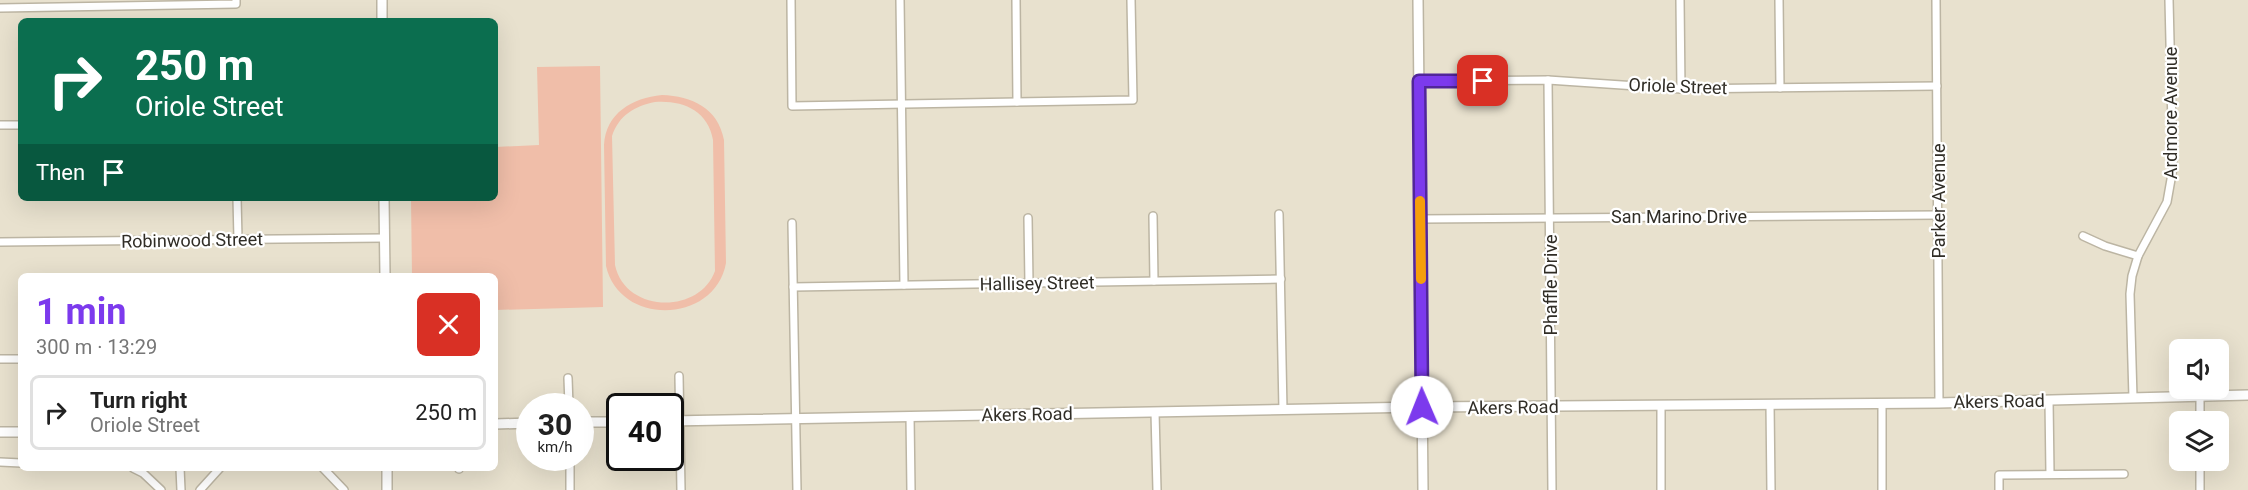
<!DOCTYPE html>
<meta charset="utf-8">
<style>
:root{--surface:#fff;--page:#f2f2f2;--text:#222;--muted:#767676;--line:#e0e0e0;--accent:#7c3aed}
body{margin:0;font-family:Roboto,sans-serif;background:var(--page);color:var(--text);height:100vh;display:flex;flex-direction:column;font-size:22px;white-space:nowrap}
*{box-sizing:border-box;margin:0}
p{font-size:20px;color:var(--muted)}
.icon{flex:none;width:33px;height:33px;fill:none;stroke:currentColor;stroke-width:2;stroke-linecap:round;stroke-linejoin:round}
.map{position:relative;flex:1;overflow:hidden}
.drawer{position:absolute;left:18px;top:273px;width:480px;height:198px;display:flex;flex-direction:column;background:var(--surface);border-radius:9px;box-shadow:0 6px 24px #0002}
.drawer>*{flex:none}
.guide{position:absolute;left:18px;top:18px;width:480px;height:183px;border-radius:9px;box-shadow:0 6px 24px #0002;background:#0b6e4f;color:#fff;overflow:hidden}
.tools{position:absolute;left:2169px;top:339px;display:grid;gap:12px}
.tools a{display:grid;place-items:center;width:60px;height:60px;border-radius:9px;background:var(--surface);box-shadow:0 6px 24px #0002;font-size:30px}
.speed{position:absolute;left:516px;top:393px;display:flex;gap:12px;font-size:30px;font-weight:700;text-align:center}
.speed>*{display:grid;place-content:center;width:78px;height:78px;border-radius:50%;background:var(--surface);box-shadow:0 6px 24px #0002;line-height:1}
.speed small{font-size:15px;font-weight:400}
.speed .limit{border:3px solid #111;border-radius:9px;background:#fff;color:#111}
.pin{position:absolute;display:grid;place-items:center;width:51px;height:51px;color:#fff;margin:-26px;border-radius:12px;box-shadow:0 3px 9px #0006}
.me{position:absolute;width:66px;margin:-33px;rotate:359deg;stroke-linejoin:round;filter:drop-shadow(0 0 4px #0008)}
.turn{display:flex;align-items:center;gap:21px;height:126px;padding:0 18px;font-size:27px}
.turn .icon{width:78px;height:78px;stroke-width:2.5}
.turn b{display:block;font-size:42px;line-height:51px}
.then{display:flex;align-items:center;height:57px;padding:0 18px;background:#0003;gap:12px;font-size:22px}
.round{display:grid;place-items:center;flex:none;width:63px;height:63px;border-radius:9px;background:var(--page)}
.headline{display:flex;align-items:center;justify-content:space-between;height:102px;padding:0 18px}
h1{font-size:36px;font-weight:700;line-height:45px;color:var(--accent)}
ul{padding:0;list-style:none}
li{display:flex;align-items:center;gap:18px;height:75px;margin:0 12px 9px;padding:0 6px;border:3px solid var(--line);border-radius:9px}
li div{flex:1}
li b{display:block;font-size:22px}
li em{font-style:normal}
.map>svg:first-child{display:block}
.green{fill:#f0bea9;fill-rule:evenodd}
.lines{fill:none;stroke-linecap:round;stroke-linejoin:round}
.street-casing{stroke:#bcb5a3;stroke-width:10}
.secondary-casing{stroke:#bcb5a3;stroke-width:12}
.street{stroke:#fff;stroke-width:7}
.secondary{stroke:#fff;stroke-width:9}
.route-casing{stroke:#51269a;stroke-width:15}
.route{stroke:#7c3aed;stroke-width:10}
.slow{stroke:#f59e0b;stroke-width:10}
.labels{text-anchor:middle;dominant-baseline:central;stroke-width:4.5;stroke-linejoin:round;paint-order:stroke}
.street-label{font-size:18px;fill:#302d26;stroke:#fff}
</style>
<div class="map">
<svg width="2248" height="490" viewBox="0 0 2248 490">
<rect width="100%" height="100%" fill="#e8e1ce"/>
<g class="green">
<path d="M600 66 603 307 495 310V276H412L411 198H495V147L539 145 537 67Z"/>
<path d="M662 95C692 96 718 108 724 140L726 263C715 324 620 327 606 266L604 145C606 113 632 98 662 95ZM655 102C682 100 708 110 713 140L715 271C699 315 625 313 615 265L612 136C619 115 635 106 655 102Z"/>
</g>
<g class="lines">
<defs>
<g id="street">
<path d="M791 0 792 106 1133 100 1131 0"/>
<path d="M900 0 904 285"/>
<path d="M1016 0 1017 102"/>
<path d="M1680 0 1681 89"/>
<path d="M1779 0 1780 88"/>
<path d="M1936 0 1939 403"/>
<path d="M0 8 236 4V0"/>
<path d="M1548 80 1552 490"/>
<path d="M1419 81 1548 80 1681 89 1937 86"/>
<path d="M0 125H21"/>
<path d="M237 198 238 239"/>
<path d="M1279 214 1283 410"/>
<path d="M1153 216 1154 281"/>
<path d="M1028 218 1029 283"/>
<path d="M1420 219 1938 215"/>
<path d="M792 223 797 490"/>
<path d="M2083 236 2105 246 2138 256"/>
<path d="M0 242 384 238"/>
<path d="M793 287 1281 279"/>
<path d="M0 359H21"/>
<path d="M679 376 681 490"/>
<path d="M568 378 569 406"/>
<path d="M2200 396V422"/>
<path d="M2133 398 2130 294 2132 276 2138 256 2167 202 2173 168 2169 0"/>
<path d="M2049 400 2050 474"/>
<path d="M1882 403V490"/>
<path d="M1770 404 1771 490"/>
<path d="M1661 405V490"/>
<path d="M1155 412 1157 490"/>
<path d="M910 416 911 490"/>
<path d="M570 458V490"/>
<path d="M2200 460V490"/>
<path d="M0 462 21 463"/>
<path d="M133 468 143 473 161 490"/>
<path d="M180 468 181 490"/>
<path d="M323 468 344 490"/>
<path d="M459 468V469"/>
<path d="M200 490 220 468"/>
<path d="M1999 490V475L2124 474"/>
</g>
<g id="secondary">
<path d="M382 0V21"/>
<path d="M1418 0 1423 490"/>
<path d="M384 198 385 276"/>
<path d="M670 421 1422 407 1939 403 2248 395"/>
<path d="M580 422H620"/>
<path d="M495 424 530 423"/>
<path d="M0 432H21"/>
<path d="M387 468V490"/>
</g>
</defs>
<use href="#street" class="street-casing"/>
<use href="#secondary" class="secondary-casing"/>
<use href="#street" class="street"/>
<use href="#secondary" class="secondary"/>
</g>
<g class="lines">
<defs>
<path id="route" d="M1422 407 1419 81H1483"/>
</defs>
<use href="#route" class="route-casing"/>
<use href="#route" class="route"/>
<path class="slow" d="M1420 201 1421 279"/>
</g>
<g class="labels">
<g class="street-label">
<text transform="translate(1678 86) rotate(2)">Oriole Street</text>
<text transform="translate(2170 113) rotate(-90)">Ardmore Avenue</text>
<text transform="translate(1938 201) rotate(-90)">Parker Avenue</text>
<text x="1679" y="216">San Marino Drive</text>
<text transform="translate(192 240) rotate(-1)">Robinwood Street</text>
<text transform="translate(1037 283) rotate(-1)">Hallisey Street</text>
<text transform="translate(1550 285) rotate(-90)">Phaffle Drive</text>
<text transform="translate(1999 401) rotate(-1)">Akers Road</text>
<text transform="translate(1513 407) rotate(-1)">Akers Road</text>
<text transform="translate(1027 414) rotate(-1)">Akers Road</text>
</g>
</g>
</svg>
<div class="tools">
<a><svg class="icon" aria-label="sound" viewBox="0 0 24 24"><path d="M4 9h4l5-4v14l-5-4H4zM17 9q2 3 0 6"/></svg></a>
<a><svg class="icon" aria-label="layers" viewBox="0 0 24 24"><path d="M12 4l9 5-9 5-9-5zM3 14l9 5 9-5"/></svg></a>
</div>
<div class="speed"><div>30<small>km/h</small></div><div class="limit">40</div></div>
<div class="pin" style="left:1483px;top:81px;background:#d93025"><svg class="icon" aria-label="arrive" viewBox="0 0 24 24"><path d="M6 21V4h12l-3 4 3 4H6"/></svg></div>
<svg class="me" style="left:1422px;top:407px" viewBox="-20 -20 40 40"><circle r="19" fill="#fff"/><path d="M0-13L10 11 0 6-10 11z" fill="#7c3aed"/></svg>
<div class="guide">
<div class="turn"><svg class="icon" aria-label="right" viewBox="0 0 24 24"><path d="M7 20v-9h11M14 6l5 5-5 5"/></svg><div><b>250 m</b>Oriole Street</div></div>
<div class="then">Then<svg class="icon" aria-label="arrive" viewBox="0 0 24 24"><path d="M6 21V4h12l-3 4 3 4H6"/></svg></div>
</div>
<section class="drawer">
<div class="headline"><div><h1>1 min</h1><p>300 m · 13:29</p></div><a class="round" style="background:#d93025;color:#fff"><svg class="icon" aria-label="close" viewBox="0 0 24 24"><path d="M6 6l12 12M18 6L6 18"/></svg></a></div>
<ul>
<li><svg class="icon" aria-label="right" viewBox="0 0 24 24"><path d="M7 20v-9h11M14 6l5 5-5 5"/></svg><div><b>Turn right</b><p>Oriole Street</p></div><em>250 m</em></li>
</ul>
</section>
</div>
